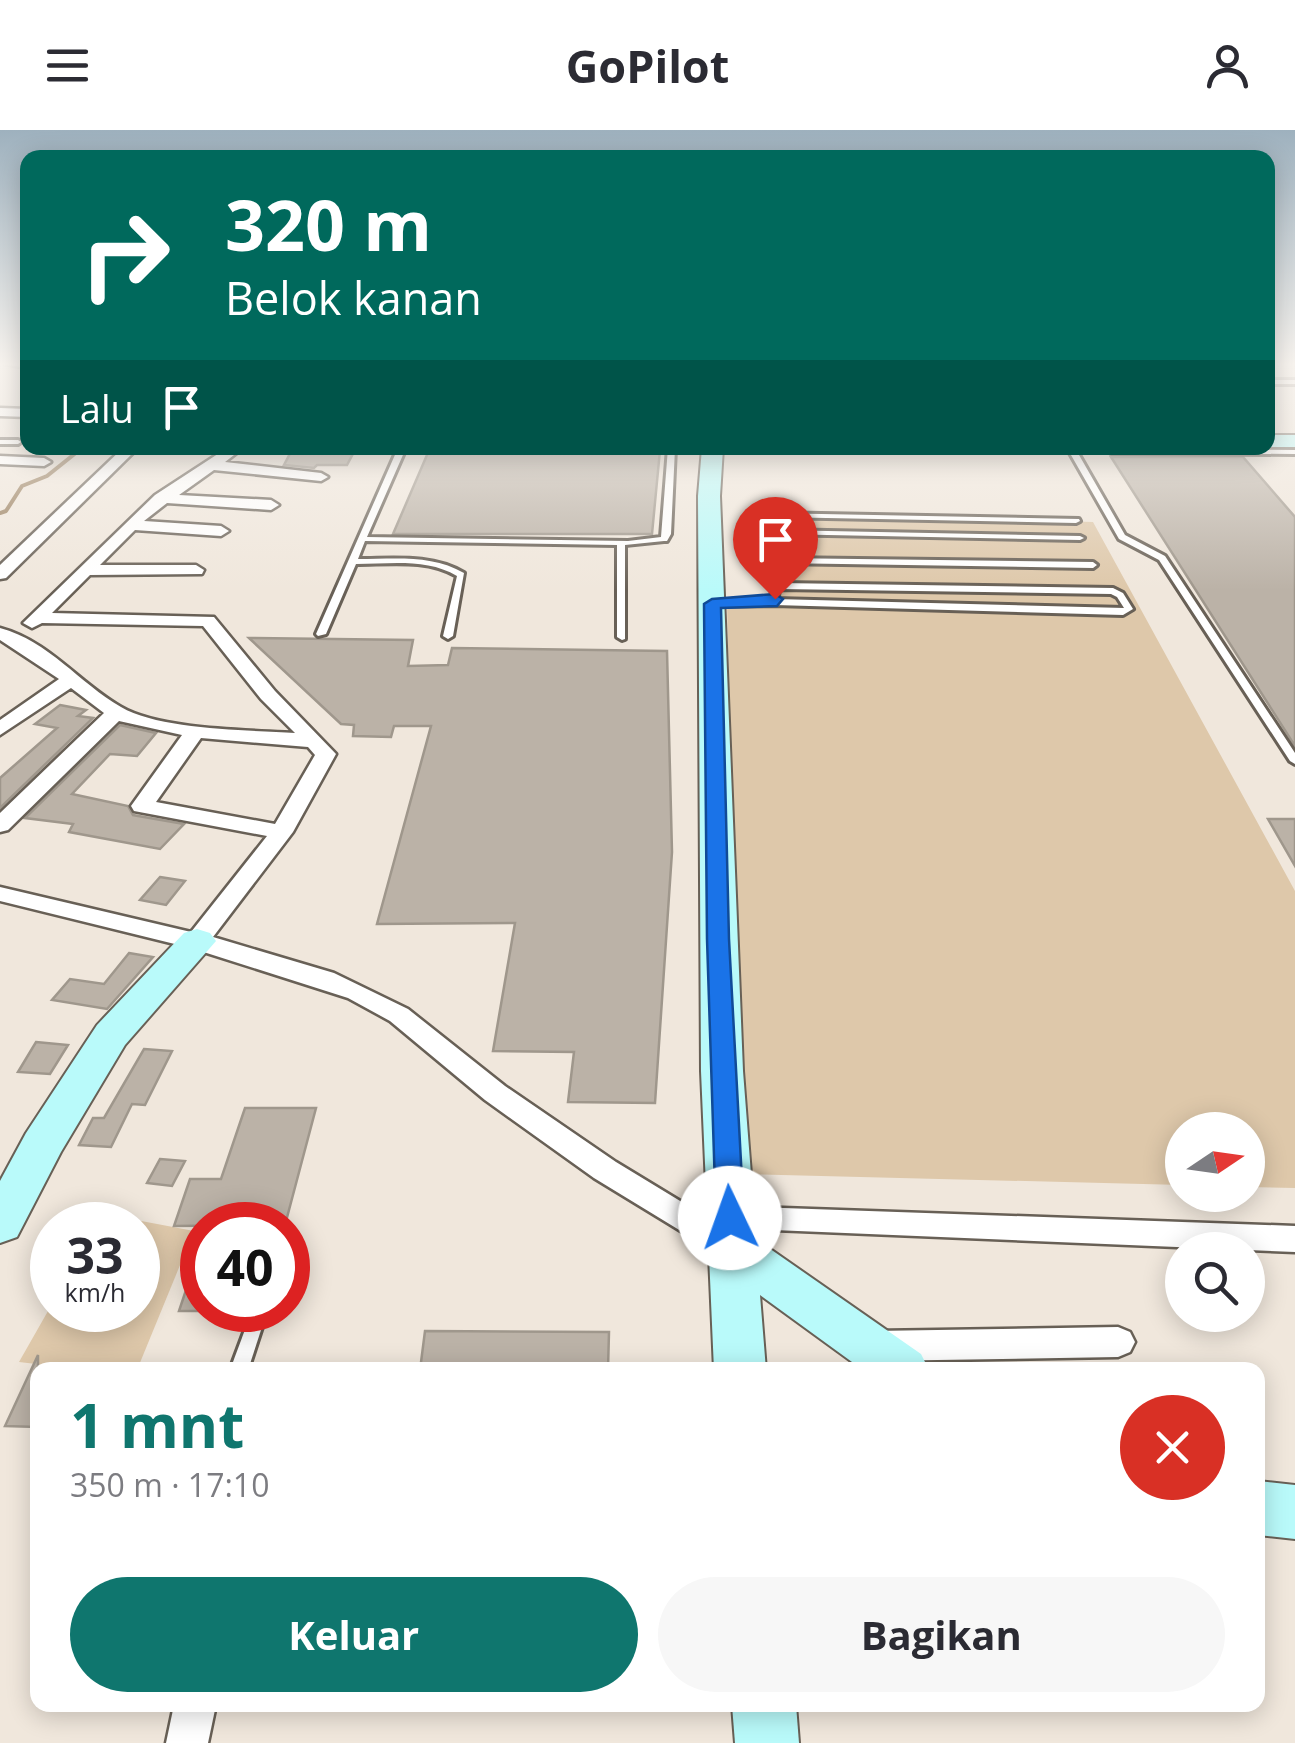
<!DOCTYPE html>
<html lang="id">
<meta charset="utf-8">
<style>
:root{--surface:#fff;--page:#f7f7f7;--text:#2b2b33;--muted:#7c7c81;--accent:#0f766e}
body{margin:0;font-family:"Open Sans",sans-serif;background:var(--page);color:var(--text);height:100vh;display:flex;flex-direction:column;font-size:38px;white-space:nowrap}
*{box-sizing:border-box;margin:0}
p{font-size:32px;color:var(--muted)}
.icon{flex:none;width:55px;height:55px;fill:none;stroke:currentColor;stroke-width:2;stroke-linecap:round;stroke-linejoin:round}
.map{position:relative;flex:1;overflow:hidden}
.drawer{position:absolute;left:30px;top:1232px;width:1235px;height:350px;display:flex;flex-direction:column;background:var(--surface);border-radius:20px;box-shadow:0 5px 25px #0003}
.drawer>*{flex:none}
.top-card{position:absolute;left:20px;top:20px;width:1255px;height:305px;border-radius:20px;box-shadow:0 5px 25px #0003;background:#00695c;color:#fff;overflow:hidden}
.needle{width:65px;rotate:77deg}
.controls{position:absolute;left:1165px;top:982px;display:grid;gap:20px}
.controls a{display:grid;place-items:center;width:100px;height:100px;border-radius:50%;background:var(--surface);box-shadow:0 5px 25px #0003;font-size:50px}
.speed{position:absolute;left:30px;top:1072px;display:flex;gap:20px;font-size:50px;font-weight:700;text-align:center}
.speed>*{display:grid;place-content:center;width:130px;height:130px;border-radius:50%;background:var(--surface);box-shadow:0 5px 25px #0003;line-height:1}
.speed small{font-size:25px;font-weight:400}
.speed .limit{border:15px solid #d22;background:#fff;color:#111}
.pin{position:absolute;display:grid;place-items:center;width:85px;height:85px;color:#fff;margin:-102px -42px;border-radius:50% 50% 50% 0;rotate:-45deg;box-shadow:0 0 10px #0007}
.pin .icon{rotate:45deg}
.me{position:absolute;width:110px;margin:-55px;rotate:357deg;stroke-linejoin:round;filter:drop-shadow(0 0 8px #0008)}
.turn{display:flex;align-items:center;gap:35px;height:210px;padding:0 40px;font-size:45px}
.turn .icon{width:130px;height:130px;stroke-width:2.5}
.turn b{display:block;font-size:70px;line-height:85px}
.then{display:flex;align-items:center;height:95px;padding:0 40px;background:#0003;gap:20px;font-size:38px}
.round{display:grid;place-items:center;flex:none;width:105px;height:105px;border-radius:52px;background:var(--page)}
.overview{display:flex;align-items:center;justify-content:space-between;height:170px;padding:0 40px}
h1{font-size:60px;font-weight:700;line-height:75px;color:var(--accent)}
.cta{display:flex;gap:20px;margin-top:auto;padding:20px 40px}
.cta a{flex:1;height:115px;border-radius:60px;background:var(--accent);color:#fff;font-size:40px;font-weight:700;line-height:115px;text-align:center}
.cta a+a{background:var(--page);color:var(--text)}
header{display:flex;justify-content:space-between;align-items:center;height:130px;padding:0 40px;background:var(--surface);font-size:45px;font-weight:700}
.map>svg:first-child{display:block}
.green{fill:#dec8aa}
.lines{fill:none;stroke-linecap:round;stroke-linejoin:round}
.stream{stroke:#987e5d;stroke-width:4}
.building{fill:#bbb2a7;stroke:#9f978c;stroke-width:2.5}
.lane-casing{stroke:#686056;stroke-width:6}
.street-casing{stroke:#686056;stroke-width:5}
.secondary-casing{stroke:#686056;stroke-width:4}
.lane{fill:#fff;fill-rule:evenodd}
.street{fill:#fff;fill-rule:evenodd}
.secondary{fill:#b9fafa;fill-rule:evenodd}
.route{fill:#1a73e8;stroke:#114b97;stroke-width:2.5}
</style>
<header><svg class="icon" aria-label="menu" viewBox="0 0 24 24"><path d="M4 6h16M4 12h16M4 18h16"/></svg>GoPilot<svg class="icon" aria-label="person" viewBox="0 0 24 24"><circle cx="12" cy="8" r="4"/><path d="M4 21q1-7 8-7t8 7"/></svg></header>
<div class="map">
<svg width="1295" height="1613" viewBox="0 0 1295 1613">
<rect width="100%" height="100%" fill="#f0e7dc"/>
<g class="green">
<path d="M775 383 1093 392 1295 761V1058L1248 1057V1000H1182V1055L740 1044 727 474 780 475 775 456Z"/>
<path d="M115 1086 194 1101 137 1240H88L19 1232 52 1174V1180H138V1095H109Z"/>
</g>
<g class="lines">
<path class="stream" d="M0 383 6 381 22 356 47 346 82 318"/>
</g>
<g class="building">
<path d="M293 318H356L347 335H317L314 338 284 335Z"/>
<path d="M430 318 660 320 652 404H393Z"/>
<path d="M1111 327H1243L1295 387V616Z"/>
<path d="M249 508 413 510 408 536 448 535 452 518 667 521 672 722 655 973 568 972 574 922 493 921 515 793 377 794 431 596H394L391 607 353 606 354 595 341 594Z"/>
<path d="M60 575 86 580 78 586 93 588 0 678V648L57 598 35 594Z"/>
<path d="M120 595 156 603 137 626 110 624 72 664 128 676 133 685 184 694 160 719 69 702 73 694 25 688Z"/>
<path d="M1268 689H1295V736Z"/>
<path d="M160 747 185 751 166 775 140 770Z"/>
<path d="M129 823 153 827 107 879 52 870 70 849 104 854Z"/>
<path d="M36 912 68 915 50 944 18 942Z"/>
<path d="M144 919 172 921 145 975 132 974 111 1017 79 1015 93 988H104Z"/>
<path d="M245 978H316L285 1095 174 1096 190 1049H221Z"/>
<path d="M160 1029 185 1031 172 1056 147 1053Z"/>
<path d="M199 1121 202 1122V1181H179Z"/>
<path d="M425 1201 609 1202 608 1240H420Z"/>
<path d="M38 1225V1297L5 1296Z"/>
</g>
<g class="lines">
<defs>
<g id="lane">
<rect x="1268" y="250" width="27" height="4"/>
<path d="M0 310H18L21 312 18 314H0Z"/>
<path d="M398 318H406L367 407 628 411 661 407 668 318H675L671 404 667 411H664L625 415V509L622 510 617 507V415L365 411 358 429C394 429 432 424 464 443L453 506 448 509 443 506 457 446C427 428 389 434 356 434L326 504 318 506 316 504Z"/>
<path d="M1067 318H1075L1125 405 1165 426 1295 623V634L1290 631 1159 430 1119 409Z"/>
<path d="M1114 319 1295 320V324L1111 323 1110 321Z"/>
<path d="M769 383 1079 389 1080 391 1076 393 776 387 777 400 1080 406 1084 408 1080 410 777 404 778 428 1093 432 1097 435 1093 438 778 433 779 453 1113 458 1123 463 1133 479 1123 485 775 475 709 476V472L712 471 775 469 1124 478 1117 467 1111 464 779 459 778 466H772L768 402Z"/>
<path d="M254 1190 260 1192 262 1197 248 1240H230L246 1197 248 1192Z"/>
</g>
<g id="street">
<path d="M5 234H28V238Z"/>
<path d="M0 278 28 279V287L0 286Z"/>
<path d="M123 318H138L6 448 0 449V435Z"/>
<path d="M227 318H243L225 332 321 343 328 347 321 351 214 340 179 365 271 370 279 375 271 380 167 373 144 391 221 396 229 401 221 406 135 400 100 435H196L204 440 202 444 90 445 52 483 214 487 275 561 336 624 293 702 213 807 334 843 408 879 505 956 616 1032 718 1094 714 1088 719 1079 730 1076 1295 1096V1122L724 1098 746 1112 751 1121 746 1130 735 1134 594 1048 485 970 390 891 348 868 191 818 0 771V757L191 802 267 706 134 681 131 676 182 605 119 591 8 700 0 702V683L104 583 71 558 0 605V590L59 549 0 510V498C49 511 79 553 121 577 160 600 248 600 295 603L261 569 203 496 42 493 32 498 23 493 155 365ZM201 608 308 617 315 625 275 694 156 672Z"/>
<path d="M0 326 44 328 51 332 44 336 0 334Z"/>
<path d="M1118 1197 1130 1202 1135 1212 1130 1222 1118 1227 873 1231 861 1226 856 1216 861 1206 873 1201Z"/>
<path d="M174 1575H216L208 1613H166Z"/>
</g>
<g id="secondary">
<rect x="1268" y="305" width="27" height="12"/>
<path d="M702 318H723L720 366 743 941 756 1109 921 1224 929 1240H863L760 1165 766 1240H714L701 941 698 366Z"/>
<path d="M197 799 210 803 216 811 125 915 61 1022 17 1107 0 1113V1051L26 1003 97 895 184 803Z"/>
<path d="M1258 1351 1295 1355V1409L1258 1405Z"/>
<path d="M732 1575H796L799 1613H735Z"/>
</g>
</defs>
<use href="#lane" class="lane-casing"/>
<use href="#street" class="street-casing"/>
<use href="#secondary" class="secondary-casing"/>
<use href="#lane" class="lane"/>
<use href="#street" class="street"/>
<use href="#secondary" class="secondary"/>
</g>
<linearGradient id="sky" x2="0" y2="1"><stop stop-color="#9eb1be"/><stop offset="0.51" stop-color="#f8f4ef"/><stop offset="1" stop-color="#f8f4ef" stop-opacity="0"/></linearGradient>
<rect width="1295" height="460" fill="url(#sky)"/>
<path class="route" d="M775 464 783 469 777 476 721 478 729 809 744 1088 740 1095 730 1099 720 1095 716 1088 707 809 704 474 712 469Z"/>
</svg>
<div class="controls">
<a><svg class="needle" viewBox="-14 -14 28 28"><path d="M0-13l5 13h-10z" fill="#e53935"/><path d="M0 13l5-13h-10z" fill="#7c7c81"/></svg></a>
<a><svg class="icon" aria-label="search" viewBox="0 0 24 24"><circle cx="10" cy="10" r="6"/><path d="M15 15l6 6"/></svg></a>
</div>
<div class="speed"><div>33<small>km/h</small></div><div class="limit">40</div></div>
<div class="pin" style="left:775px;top:469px;background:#d93025"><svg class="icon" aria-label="arrive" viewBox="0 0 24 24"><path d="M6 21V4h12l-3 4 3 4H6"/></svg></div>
<svg class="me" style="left:730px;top:1088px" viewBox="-20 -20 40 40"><circle r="19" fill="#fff"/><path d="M0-13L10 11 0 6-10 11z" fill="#1a73e8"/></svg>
<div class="top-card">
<div class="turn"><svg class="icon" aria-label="right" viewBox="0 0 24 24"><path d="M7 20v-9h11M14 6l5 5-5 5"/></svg><div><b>320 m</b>Belok kanan</div></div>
<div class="then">Lalu<svg class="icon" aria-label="arrive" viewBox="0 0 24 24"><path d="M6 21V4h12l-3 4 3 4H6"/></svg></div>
</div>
<section class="drawer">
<div class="overview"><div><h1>1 mnt</h1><p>350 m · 17:10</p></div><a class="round" style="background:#d93025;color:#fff"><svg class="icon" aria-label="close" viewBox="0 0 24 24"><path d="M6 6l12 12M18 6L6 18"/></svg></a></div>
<div class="cta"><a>Keluar</a><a>Bagikan</a></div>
</section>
</div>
